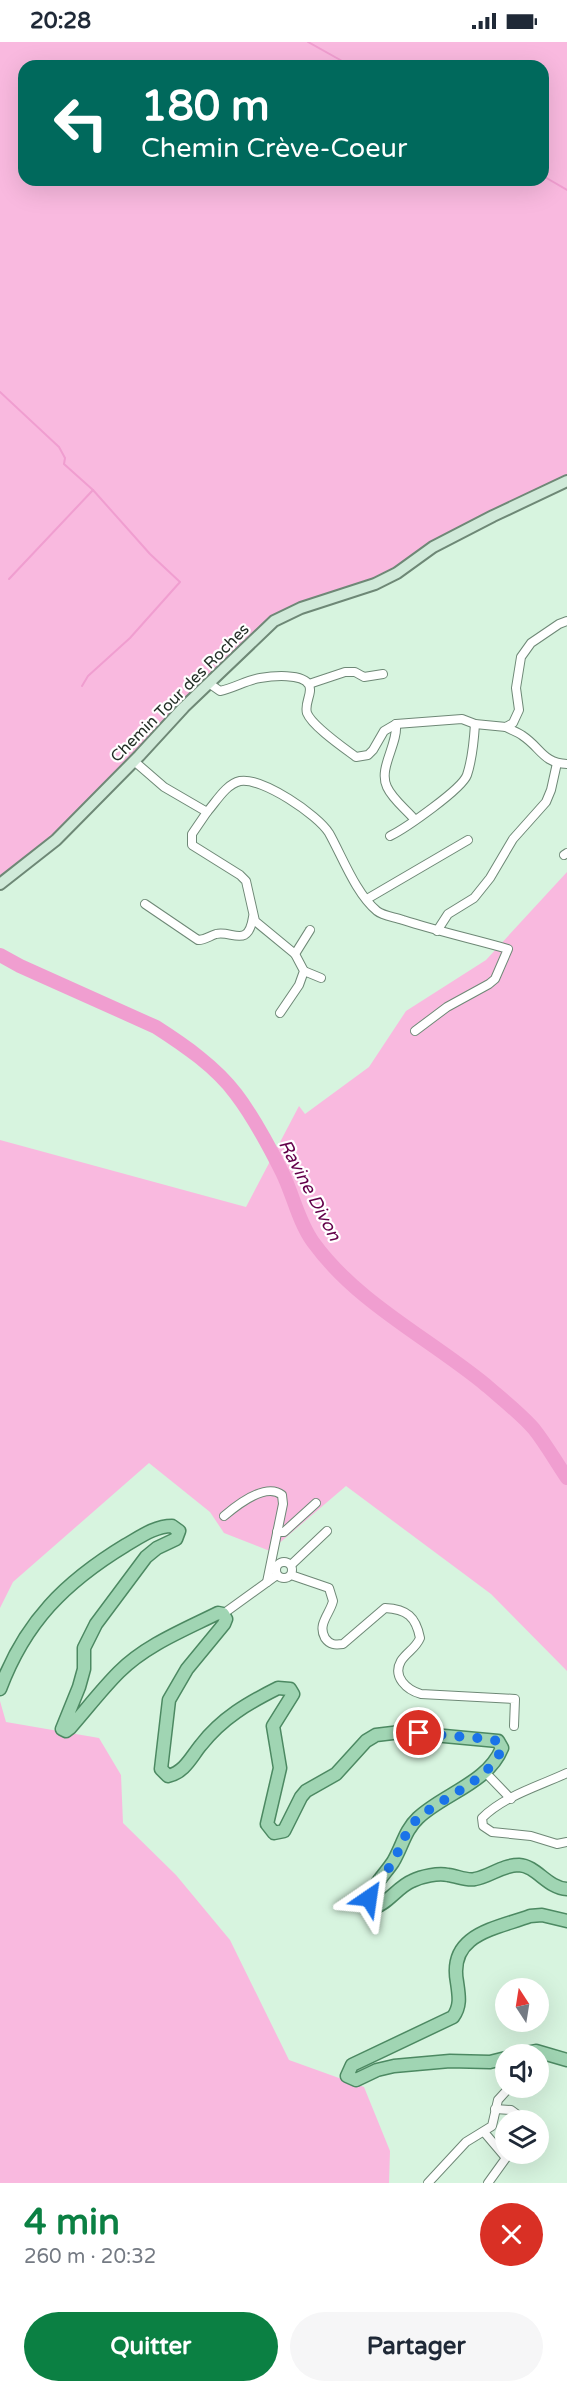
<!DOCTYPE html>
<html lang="fr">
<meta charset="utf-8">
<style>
:root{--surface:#fff;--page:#f6f6f7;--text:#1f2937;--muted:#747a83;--accent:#0b8043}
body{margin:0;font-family:"Varela Round",sans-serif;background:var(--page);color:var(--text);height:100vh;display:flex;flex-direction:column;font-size:22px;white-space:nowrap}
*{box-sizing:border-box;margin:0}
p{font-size:20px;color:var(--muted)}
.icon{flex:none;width:33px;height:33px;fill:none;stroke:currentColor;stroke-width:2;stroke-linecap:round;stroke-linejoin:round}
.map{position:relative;height:2141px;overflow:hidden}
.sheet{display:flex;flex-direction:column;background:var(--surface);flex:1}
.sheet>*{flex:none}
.banner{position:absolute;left:18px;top:18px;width:531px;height:126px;border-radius:18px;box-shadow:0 6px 24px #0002;background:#00695c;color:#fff;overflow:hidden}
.needle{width:39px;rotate:348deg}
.buttons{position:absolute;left:495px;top:1936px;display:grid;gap:12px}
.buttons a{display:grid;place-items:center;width:54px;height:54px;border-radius:50%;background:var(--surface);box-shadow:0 6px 24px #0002;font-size:30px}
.pin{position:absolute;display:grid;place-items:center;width:51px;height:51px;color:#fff;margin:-26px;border:3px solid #fff;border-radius:50%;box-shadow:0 2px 6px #0007}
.me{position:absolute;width:66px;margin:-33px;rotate:32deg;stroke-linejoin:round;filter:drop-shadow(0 0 4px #0008)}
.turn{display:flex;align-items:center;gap:21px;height:126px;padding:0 24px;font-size:27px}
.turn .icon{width:78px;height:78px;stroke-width:2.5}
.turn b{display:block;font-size:42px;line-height:51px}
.round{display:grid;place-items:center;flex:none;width:63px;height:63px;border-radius:32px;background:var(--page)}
.summary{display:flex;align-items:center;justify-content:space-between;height:102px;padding:0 24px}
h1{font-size:36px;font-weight:800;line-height:45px;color:var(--accent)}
.button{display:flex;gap:12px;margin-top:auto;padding:12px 24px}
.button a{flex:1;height:69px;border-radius:36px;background:var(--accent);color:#fff;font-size:24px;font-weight:800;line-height:69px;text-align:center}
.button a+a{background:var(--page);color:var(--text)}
.status{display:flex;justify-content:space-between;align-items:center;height:42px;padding:0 30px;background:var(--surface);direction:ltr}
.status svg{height:16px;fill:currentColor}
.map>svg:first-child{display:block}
.green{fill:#f9b9df;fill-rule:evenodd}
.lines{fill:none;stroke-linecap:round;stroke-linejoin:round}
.stream{stroke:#f09ed0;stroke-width:2}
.river{stroke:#f09ed0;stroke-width:14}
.street-casing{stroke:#6e8876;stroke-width:10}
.secondary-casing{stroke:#6e8876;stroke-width:14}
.primary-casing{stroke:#4c8962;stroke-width:15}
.street{stroke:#fff;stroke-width:8}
.secondary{stroke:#d0ead9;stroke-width:10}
.primary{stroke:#a0d5b3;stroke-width:12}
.route{stroke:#1a73e8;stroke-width:10;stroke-dasharray:0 18}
.labels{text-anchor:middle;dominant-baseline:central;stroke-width:4.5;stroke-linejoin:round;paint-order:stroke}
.street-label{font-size:16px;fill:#242f27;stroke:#fff}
.water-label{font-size:18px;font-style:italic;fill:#63004a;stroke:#fff}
</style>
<div class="status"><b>20:28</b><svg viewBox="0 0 49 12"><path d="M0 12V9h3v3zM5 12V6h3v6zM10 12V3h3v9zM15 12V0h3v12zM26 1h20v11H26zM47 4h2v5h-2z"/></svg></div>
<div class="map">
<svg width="567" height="2141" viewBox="0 0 567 2141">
<rect width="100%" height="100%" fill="#d7f4df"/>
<g class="green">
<path d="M0 0H567V439L493 474 397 531 287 572 139 714 0 842ZM24 24H543V138H24Z"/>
<path d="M567 830V1629L491 1552 346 1444 270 1509 224 1491 210 1470 149 1421 13 1540 0 1566V1098L246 1165 299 1064 305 1072 369 1025 406 969 486 918Z"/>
<path d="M0 1659 6 1680 99 1696 121 1733 123 1781 176 1833 230 1898 289 2018 364 2045 390 2109 389 2141H0Z"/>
</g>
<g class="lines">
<g class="stream">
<path d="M308 0 351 24"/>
<path d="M543 134 567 148"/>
<path d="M0 350 59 405 65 416 64 422 93 448 150 512 180 540 130 596 88 634 82 644"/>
<path d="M9 537 93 448"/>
</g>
<path class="river" d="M0 913 20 924 156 985C184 1003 216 1025 236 1052 252 1073 270 1106 282 1130 293 1152 298 1179 313 1200 358 1262 429 1296 487 1344 502 1357 521 1372 534 1387 546 1402 556 1420 567 1436"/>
<defs>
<g id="street">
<path d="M210 642 220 649C234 646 247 638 260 636 272 634 303 631 309 643 313 651 304 661 307 671 312 684 344 706 356 715L368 713 373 708 384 689 396 682 462 677 475 682 506 685 513 681 519 668 516 646 521 615 531 601 559 582 567 579"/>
<path d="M309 642 345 630H355L364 635 383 632"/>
<path d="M396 682C398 703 378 726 387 745 393 758 406 767 415 778"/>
<path d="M506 685C511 688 518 690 523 694 541 706 543 721 567 722"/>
<path d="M134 719 164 745 207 770C216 760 226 742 240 739 262 735 318 773 329 791 342 814 356 852 377 869 383 874 395 875 403 878 437 889 473 897 508 907L495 937 489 942 447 965 415 989"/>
<path d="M207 770 192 792V803L240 833 246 839 255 879 295 912 304 929 299 943 280 971"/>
<path d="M390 794C406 786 462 747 467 733 472 718 474 698 475 682"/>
<path d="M564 813 567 811"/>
<path d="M367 857 468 798"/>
<path d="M145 862 198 898C206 898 209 894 216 892 232 888 248 907 253 875"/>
<path d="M437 889 448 872 474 856 490 836 513 797 546 760 551 748 557 721"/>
<path d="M295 912 310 888"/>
<path d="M304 929 321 936"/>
<path d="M224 1474C237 1463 266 1440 282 1453L283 1462 267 1540"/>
<path d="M277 1490H284L316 1461"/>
<circle cx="284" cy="1528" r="8"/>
<path d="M291 1523 327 1489"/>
<path d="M291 1533 329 1546 333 1559C330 1572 317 1582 325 1596 330 1603 335 1603 343 1602L385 1566C407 1567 416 1575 420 1596 416 1606 407 1610 401 1619 392 1635 407 1648 421 1652L515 1657 514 1684"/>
<path d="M223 1572 277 1533"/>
<path d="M484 1729 511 1757"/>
<path d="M567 1731C539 1744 504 1754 482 1776L483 1784 492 1790 531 1794 557 1802 567 1800"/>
<path d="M538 2019 545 2013"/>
<path d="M495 2067 511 2068 526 2079"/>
<path d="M484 2090 506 2116 488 2141"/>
<path d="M428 2141 466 2100 492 2084 498 2058 509 2046"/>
</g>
<path id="secondary" d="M0 842 56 798 139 714 184 665 274 579 301 566 375 542 397 531 433 505 493 474 567 439"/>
<g id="primary">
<path d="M0 1647C25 1580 65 1540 126 1503 140 1495 155 1484 172 1484L179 1489 176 1497 157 1506 146 1515 96 1582 84 1606V1627L79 1645 62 1687 66 1689 70 1686C86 1668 101 1648 119 1630 146 1603 184 1588 218 1571L223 1572 226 1577 224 1582 187 1627 169 1658 161 1727 168 1734C185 1730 191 1715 201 1703 222 1676 248 1661 278 1646L290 1647 293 1652 273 1684 280 1726 267 1782 274 1791 284 1789 301 1755 306 1749 336 1732 366 1699 376 1693 401 1690 498 1699 502 1706C488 1741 443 1752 418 1776 405 1788 402 1805 393 1820 385 1832 371 1845 369 1859L375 1865C387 1862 399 1844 412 1839 422 1834 438 1831 448 1833 457 1834 467 1839 475 1837 491 1834 502 1823 519 1823 537 1824 547 1846 567 1847"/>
<path d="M515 2013 536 2009 567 2018"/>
<path d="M506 2016 490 2020 450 2019 394 2024 377 2028 356 2038 347 2034 352 2023 453 1975C461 1964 459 1954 457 1940 448 1892 495 1887 530 1874L542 1873 567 1879"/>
</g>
</defs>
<use href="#street" class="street-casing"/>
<use href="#secondary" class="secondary-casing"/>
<use href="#primary" class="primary-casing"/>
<use href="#street" class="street"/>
<use href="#secondary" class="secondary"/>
<use href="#primary" class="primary"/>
</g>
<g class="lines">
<path class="route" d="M369 1856C375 1843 385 1833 392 1821 402 1805 405 1786 421 1774 446 1753 489 1739 502 1706L498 1699 488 1697 419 1691"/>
</g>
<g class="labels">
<g class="street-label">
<text transform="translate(180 651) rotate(-45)">Chemin Tour des Roches</text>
</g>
<g class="water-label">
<text transform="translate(310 1148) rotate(62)">Ravine Divon</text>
</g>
</g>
</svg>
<div class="buttons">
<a><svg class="needle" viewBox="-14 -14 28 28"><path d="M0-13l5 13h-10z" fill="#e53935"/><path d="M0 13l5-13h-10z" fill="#747a83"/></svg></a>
<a><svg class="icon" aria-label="sound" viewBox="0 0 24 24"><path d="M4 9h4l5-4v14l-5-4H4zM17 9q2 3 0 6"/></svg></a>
<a><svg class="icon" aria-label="layers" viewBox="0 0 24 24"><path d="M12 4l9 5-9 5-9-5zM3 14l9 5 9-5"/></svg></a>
</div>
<div class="pin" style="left:419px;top:1691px;background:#d93025"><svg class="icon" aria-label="arrive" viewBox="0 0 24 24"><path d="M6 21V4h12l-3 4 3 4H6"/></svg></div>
<svg class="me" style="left:369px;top:1856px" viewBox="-20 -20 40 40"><path d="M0-17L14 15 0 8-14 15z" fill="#1a73e8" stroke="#fff" stroke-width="4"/></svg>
<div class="banner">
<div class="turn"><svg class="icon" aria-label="left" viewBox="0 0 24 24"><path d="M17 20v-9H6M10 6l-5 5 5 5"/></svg><div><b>180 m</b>Chemin Crève-Coeur</div></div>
</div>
</div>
<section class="sheet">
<div class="summary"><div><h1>4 min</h1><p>260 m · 20:32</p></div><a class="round" style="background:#d93025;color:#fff"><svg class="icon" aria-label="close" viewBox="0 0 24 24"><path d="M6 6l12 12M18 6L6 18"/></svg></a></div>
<div class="button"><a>Quitter</a><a>Partager</a></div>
</section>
